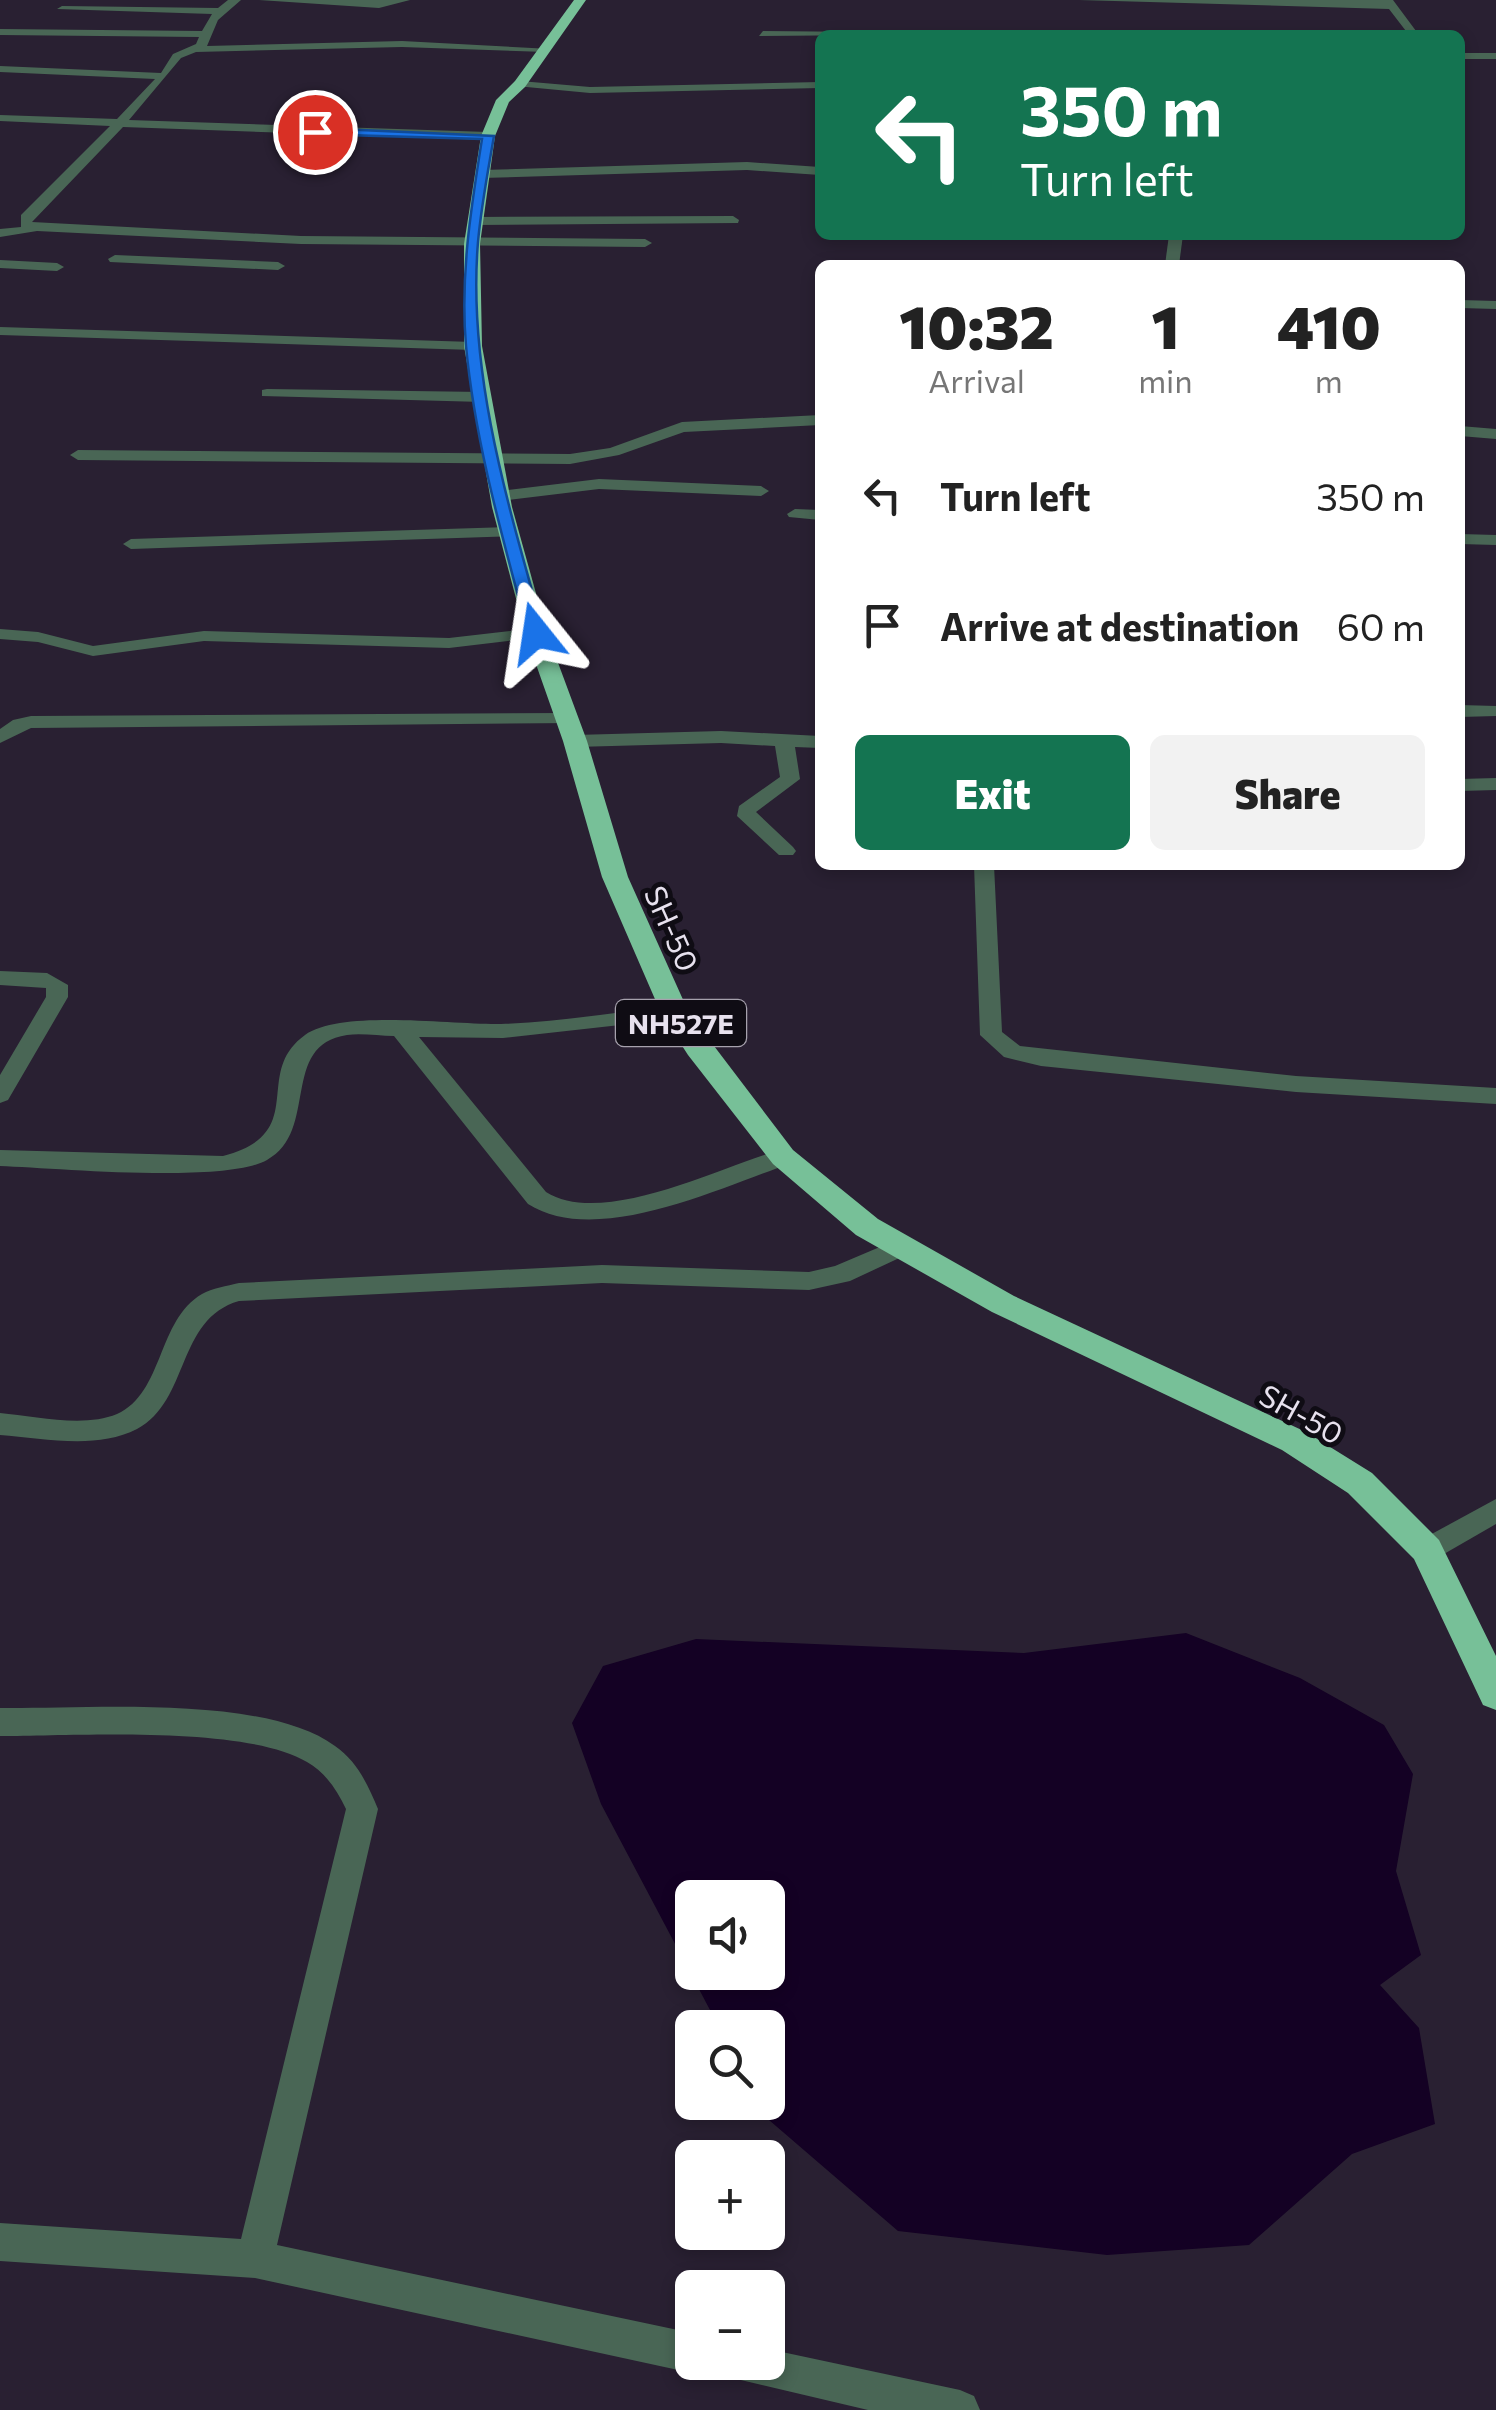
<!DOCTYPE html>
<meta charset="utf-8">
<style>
:root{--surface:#fff;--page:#f2f2f2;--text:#222;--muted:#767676;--accent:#147451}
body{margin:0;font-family:Commissioner,sans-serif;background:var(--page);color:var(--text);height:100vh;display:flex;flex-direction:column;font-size:38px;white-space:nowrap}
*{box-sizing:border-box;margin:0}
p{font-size:32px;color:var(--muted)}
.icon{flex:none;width:55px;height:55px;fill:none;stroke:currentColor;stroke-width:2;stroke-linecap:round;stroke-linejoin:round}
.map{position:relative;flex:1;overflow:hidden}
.drawer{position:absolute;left:815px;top:260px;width:650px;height:610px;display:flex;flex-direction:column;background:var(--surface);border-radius:15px;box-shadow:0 5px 15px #0003}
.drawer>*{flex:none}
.hud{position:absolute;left:815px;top:30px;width:650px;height:210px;border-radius:15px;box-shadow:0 5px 15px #0003;background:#147451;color:#fff;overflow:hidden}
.tools{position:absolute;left:675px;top:1880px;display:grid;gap:20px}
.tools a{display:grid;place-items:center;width:110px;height:110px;border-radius:15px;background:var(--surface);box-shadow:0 5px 15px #0003;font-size:50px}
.pin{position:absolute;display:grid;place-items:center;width:85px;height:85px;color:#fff;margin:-42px;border:5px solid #fff;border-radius:50%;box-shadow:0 2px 10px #0007}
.me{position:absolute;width:110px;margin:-55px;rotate:345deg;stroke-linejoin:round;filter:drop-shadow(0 0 8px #0008)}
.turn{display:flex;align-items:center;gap:35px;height:210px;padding:0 40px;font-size:45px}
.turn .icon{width:130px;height:130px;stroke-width:2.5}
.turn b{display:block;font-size:70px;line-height:85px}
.eta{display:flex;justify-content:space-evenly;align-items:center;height:170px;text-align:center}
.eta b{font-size:60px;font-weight:800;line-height:70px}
.primary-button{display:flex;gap:20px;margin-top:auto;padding:20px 40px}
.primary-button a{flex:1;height:115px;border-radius:15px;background:var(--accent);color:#fff;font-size:40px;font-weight:800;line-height:115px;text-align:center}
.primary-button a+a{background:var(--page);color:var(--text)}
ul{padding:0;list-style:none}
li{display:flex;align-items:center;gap:30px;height:130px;padding:0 40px}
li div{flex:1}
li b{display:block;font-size:38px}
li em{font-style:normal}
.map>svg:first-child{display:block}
.water{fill:#140124;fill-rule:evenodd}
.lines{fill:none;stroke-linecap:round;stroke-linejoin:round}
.minor{fill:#496655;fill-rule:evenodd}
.highway{fill:#77c098;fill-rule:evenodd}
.route{fill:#1a73e8;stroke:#114b97;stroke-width:2.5}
.labels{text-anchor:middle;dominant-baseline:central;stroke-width:10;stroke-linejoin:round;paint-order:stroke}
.shield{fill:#0f0c14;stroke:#a6a1ad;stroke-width:2.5}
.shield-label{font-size:28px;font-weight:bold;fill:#e7e1ee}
.street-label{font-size:30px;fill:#e7e1ee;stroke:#0f0c14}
</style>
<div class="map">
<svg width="1496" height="2410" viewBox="0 0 1496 2410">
<rect width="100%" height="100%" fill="#292032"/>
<path class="water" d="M1186 1633 1300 1678 1384 1725 1413 1774 1396 1871 1421 1955 1380 1985 1419 2028 1435 2124 1352 2154 1249 2245 1107 2255 898 2231 762 2114 756 2103 768 2102V2028L719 2027 601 1804 572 1723 603 1666 696 1639 1024 1653ZM692 1898H768V1972H692Z"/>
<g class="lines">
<g class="minor">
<path d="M228 0H241L218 20 207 46 402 41 551 49 546 52 402 47 196 52 181 58 129 120 488 132 494 136 488 140 123 127 32 222 301 236 645 239 652 243 645 247 301 244 37 231 0 237V229L21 227V215L110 126 0 121V115L117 119 155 79 0 72V66L161 73 173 54 196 44 199 37 0 35V29L202 31 212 14 57 9 62 6 218 8Z"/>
<path d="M259 0H410L379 8Z"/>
<path d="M1079 0H1393L1419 35H1409L1389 9Z"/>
<path d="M763 31 870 32 875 35 759 36Z"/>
<rect x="1460" y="53" width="36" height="6"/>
<path d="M520 81 590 87 820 82V88L590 93 516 86Z"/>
<path d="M747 162 820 167V175L747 170 481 178 475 174 481 170Z"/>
<path d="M733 216 739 220 738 223 475 225 469 221 475 217Z"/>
<path d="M1169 235H1183L1179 265H1165Z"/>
<path d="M115 255 278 262 285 266 278 270 110 262 108 259Z"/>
<path d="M0 260 57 263 64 267 57 271 0 268Z"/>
<path d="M1460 300 1496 301V309L1460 308Z"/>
<path d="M0 327 473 342 480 346 473 350 0 335Z"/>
<path d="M267 389 483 392 491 397 483 402 262 396V390Z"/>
<path d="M820 415V425L684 432 619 455 570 464 78 460 70 455 78 450 570 454 610 448 682 422Z"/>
<path d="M1460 426 1496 429V439L1460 436Z"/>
<path d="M599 479 761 486 769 491 761 496 599 489 500 501 492 496 500 491Z"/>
<path d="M795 509 820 510V520L789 517 787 514Z"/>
<path d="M509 527 515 528V536L131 549 123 544 131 539Z"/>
<path d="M1460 534 1496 535V545L1460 544Z"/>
<path d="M536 628 542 629V637L449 648 204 641 93 656 38 642 0 639V629L38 632 93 646 204 631 449 638Z"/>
<path d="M1460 705 1496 706V716L1460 717Z"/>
<path d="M567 713 574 715V723L31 728 0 743V729L13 720 31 716Z"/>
<path d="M721 731 820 736V748L795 747 800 779 756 812 793 847 796 851 793 855H779L737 816 739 806 780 777 775 746 721 743 575 747 565 741 575 735Z"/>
<path d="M1496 778V790L1460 791V779Z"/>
<path d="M974 865H994L1002 1032 1020 1046 1296 1076 1496 1088V1104L1296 1092 1041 1066 1004 1057 980 1035Z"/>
<path d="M0 971 47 973 68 985V997L8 1100 0 1103V1075L46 997V988L0 985Z"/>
<path d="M675 1006 686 1013 683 1018 503 1038 419 1037 546 1192C603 1228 722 1166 783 1149L795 1157 792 1163C721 1187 597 1248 528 1204L394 1036C379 1036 362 1033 347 1035 279 1045 320 1131 267 1160 224 1184 56 1168 0 1166V1150L223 1156C311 1133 251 1074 305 1035 341 1009 454 1025 501 1024 558 1022 617 1012 675 1006Z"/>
<path d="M901 1238 910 1241 914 1247 910 1253 850 1281 809 1290 602 1283 239 1301C176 1319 190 1401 137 1429 96 1450 43 1438 0 1435V1413C34 1416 84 1428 117 1414 164 1393 157 1320 202 1294 212 1288 227 1286 239 1283L602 1265 809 1272 835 1266Z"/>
<path d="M1496 1499V1524L1437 1558 1427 1562 1417 1558 1412 1550 1417 1542Z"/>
<path d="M0 1708C88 1709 264 1694 335 1746 357 1761 368 1785 378 1809L277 2245 692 2333V2362H708L706 2367 692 2373 255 2278 0 2261V2223L241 2239 346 1809C337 1790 325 1772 307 1762 245 1725 76 1736 0 1736Z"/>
<path d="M768 2349 960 2390 974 2396 980 2410H868L724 2376 719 2362H768Z"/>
</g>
<path class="highway" d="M574 0H586L525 87 509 102 495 136 480 244 482 346 512 507 547 633 587 741 628 877 689 1013 793 1150 878 1219 1014 1296 1306 1432 1372 1473 1439 1540 1496 1656V1710L1483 1705 1414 1559 1348 1493 1282 1450 992 1312 856 1235 773 1164 688 1055 661 1013 602 877 563 741 525 633 492 507 464 346V244L481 136 496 100 515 81Z"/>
</g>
<path class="route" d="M315 128 494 136C488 171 481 207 478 242 467 373 509 508 544 633L542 636 528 633C503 539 475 443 466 346 460 276 471 208 482 139L311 134Z"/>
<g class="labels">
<rect class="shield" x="616" y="1000" width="130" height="46" rx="8"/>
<g class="shield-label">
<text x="681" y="1023">NH527E</text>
</g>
<g class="street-label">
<text transform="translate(673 928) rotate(66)">SH-50</text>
<text transform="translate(1302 1413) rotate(29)">SH-50</text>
</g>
</g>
</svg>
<div class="tools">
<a><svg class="icon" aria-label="sound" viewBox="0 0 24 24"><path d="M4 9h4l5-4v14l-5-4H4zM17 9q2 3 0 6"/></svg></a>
<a><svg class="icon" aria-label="search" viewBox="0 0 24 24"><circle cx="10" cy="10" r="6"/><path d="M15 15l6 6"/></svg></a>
<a>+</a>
<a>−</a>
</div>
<div class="pin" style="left:315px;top:132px;background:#d93025"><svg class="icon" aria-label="arrive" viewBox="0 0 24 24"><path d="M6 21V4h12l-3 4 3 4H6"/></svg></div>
<svg class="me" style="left:536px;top:633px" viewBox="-20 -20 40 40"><path d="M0-17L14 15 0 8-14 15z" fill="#1a73e8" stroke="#fff" stroke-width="4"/></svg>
<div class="hud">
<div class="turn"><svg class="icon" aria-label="left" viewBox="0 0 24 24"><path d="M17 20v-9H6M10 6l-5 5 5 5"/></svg><div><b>350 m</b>Turn left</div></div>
</div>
<section class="drawer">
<div class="eta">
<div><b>10:32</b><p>Arrival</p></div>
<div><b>1</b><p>min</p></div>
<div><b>410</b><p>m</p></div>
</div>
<ul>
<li><svg class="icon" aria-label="left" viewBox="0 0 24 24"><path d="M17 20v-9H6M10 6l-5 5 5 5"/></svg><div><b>Turn left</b></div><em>350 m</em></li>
<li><svg class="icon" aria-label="arrive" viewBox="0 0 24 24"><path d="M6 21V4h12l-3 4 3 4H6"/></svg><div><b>Arrive at destination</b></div><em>60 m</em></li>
</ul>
<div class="primary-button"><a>Exit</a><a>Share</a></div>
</section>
</div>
